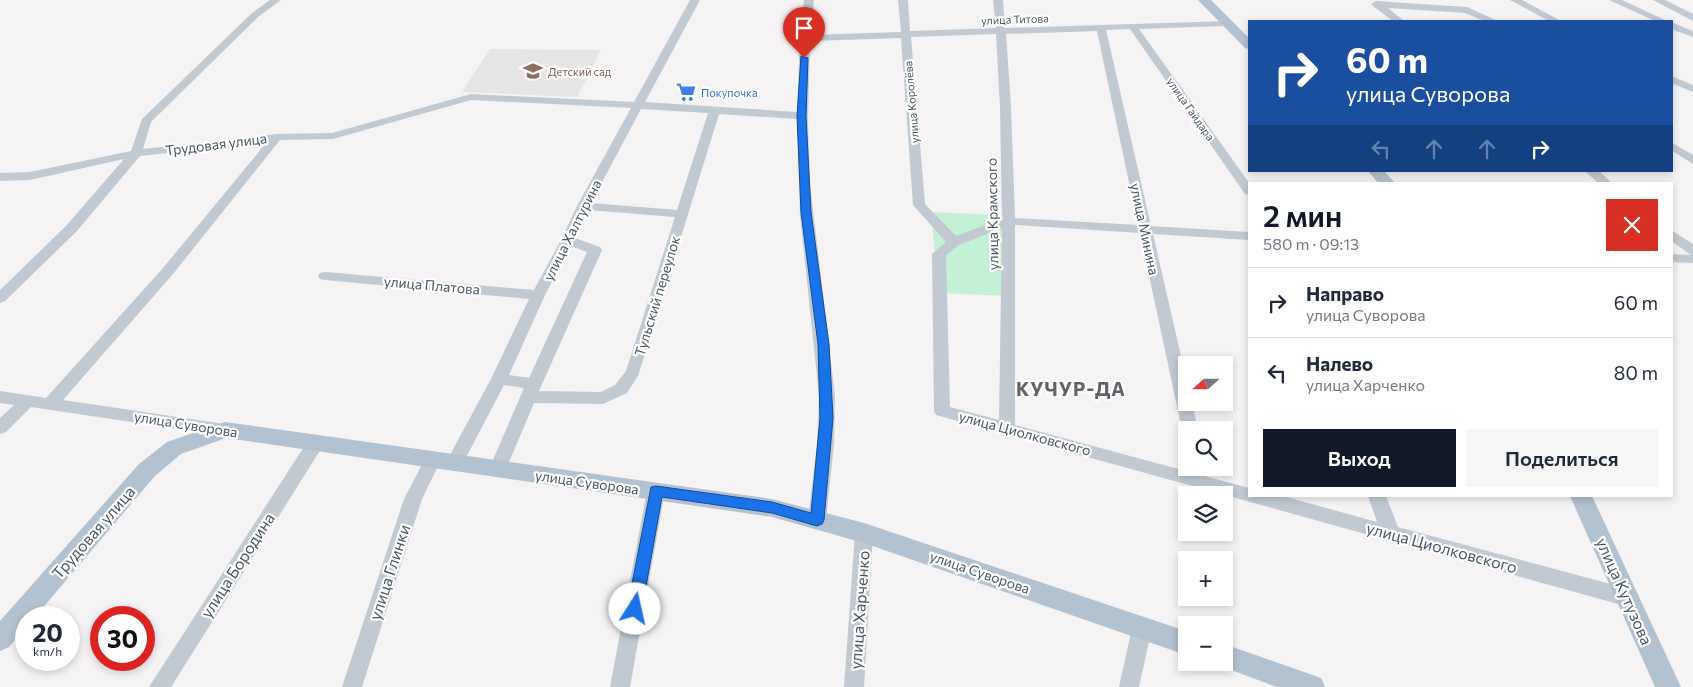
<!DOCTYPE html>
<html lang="ru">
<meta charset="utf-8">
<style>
:root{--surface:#fff;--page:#f6f6f7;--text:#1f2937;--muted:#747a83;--line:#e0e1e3;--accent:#111827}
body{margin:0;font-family:Commissioner,sans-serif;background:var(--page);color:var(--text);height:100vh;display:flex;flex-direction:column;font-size:19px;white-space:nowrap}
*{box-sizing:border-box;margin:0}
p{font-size:16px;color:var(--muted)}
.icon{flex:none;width:28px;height:28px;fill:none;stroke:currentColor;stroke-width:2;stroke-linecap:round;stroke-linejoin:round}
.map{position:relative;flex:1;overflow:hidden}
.panel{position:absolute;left:1248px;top:182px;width:425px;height:315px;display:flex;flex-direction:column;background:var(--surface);border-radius:0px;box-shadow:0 2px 8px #0003}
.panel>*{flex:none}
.hud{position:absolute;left:1248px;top:20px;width:425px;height:152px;border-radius:0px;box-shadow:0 2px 8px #0003;background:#1a4fa0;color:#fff;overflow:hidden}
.needle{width:32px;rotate:249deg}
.buttons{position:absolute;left:1178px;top:356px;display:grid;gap:10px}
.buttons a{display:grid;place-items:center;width:55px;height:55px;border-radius:0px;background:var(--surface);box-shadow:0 2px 8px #0003;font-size:25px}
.speed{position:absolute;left:15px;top:606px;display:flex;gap:10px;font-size:25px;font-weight:700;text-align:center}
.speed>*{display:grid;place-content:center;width:65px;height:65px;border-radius:50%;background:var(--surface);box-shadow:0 2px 8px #0003;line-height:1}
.speed small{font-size:12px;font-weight:400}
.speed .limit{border:8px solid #d22;background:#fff;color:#111}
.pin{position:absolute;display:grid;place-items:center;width:42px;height:42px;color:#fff;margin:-51px -21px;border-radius:50% 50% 50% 0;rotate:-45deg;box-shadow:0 0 5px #0007}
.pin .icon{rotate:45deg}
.me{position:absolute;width:55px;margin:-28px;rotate:10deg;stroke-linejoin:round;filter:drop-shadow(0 0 4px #0008)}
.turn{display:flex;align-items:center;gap:18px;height:105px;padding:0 15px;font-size:22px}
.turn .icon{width:65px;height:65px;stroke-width:2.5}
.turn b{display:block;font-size:35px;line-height:42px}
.lanes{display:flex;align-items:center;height:48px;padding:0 15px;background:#0003;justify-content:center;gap:25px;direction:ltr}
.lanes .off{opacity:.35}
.round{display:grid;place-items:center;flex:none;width:52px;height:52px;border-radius:0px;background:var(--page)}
.headline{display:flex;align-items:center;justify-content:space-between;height:85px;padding:0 15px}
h1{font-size:30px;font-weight:600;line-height:38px;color:var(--accent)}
.action{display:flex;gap:10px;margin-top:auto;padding:10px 15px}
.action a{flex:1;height:58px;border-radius:0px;background:var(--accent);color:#fff;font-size:20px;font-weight:600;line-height:58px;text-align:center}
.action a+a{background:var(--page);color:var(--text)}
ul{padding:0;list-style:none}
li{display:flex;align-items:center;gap:15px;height:70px;padding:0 15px;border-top:1px solid var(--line)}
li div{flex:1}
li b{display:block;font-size:19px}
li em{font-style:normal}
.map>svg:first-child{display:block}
.education{fill:#e6e4e5}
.green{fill:#c3f1d5}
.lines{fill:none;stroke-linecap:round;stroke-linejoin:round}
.minor{fill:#c1cad2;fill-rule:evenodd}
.major{fill:#b3c2d1;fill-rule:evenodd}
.route{fill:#1a73e8;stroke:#114b97}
.labels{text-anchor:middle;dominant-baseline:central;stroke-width:4.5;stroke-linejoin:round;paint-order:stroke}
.far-street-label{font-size:11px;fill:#4a5661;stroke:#fff}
.far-education-label{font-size:11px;fill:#785e54;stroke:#fff;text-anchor:start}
.far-shop-label{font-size:11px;fill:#366cbe;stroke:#fff;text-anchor:start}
.street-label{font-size:14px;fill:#4a5661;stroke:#fff}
.near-street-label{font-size:16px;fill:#4a5661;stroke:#fff}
.district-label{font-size:19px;font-weight:bold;letter-spacing:1px;fill:#5f6368;stroke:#fff}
</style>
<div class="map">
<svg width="1693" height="687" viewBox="0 0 1693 687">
<rect width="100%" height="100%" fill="#f5f3f3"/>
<path class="education" d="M490 49 601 50 577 97 462 92Z"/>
<path class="green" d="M931 212 998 215 1008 221V296L939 293Z"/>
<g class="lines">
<g class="minor">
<path d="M270 0H281L258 17 151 122 143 149 277 134 332 133 471 94 634 102 690 0H700L645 102 797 112 800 38 804 0H814L811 35 901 32 898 0H908L910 31 996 28 993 0H1003L1005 28 1229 21 1231 23 1226 26 1139 29 1250 184 1249 195 1245 194 1130 29 1106 30 1151 226 1249 232V240L1153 234 1186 378V402H1192L1198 430H1186V435L1182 430 1140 233 1015 225V425L1249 488V496H1283L1377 522 1368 496H1386L1398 527 1629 589 1636 592 1639 598 1636 604 1629 607 936 415 934 411 932 254 946 242 913 205 901 38 810 41 808 122 810 184 835 396 834 444 826 520 823 525 817 527 811 525 808 520 817 444 819 396 800 215 797 119 719 114 638 376 627 393 603 404 534 403 504 474 498 476 492 474 489 469 524 388 504 385 460 469 454 471 448 469 445 464 491 379 529 299 325 280 320 279 318 276 320 273 325 272 534 290 561 240 577 206 631 108 471 100 333 139 280 140 173 274 63 400 225 424 231 426 233 430 231 434 225 436 31 407 6 432 0 434V418L14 405 0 403V391L46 398 163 268 267 142 140 156 76 232 5 301 0 303V290L66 226 124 159 30 180 0 181V173L30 172 131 151 142 119 252 13ZM1097 31 1138 225 1015 218 1011 107 1006 34ZM996 34 1000 107 1002 219 956 236 925 204 911 37ZM641 109 708 113 677 210 591 203ZM588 210 675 217 626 371 615 385 601 392 539 391 602 250 600 247 575 238ZM1002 228 999 420 950 407 946 255 959 245ZM571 246 587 252 529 378 509 375 545 295Z"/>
<path d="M1510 0H1522L1561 21H1549Z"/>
<path d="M1609 0H1622L1667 21H1655Z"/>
<path d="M1653 0H1665L1693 14V21Z"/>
<path d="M1376 1 1467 7 1498 21H1485L1465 13 1388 8 1404 21H1393L1373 6 1371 4Z"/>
<path d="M1671 22 1693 31V37L1671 29Z"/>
<path d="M1671 76 1693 85V92L1671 83Z"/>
<path d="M1671 142 1693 155V164L1671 150Z"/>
<path d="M1585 171H1599L1613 184H1599Z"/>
<path d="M1671 230 1693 244V263L1671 262V254L1691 255 1671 241Z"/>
<path d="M315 438 321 439 323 444 321 449 171 687H149L309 439Z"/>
<path d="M433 453 439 455 441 460 422 499 362 687H342L404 499 427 455Z"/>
<path d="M656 484 662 486 665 491 630 687H610L647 491 650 486Z"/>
<path d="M864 525 870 528 873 533 864 687H844L855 533 858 528Z"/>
<path d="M1142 619 1149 622 1152 628 1139 687H1119L1132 628 1135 622Z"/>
</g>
<g class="major">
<path d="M1198 0H1211L1249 38V49L1245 48Z"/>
<path d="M1368 171H1384L1396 184H1379Z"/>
<path d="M225 422 772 499 864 523 1186 631V655L864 543 772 517 226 438 181 454 155 476 34 618H26V627L9 647 0 651V621L139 464 167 442Z"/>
<path d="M1570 496H1592L1681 687H1655Z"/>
<path d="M1224 644 1321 678 1325 687H1277L1215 664 1214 662H1224Z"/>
</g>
</g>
<path class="route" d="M801 56 808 58 806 116 811 212 829 344 833 418 824 520 822 524 817 526 772 513 662 497 642 609 640 613 635 615 629 613 627 609 651 487 656 486 772 502 811 513 820 418 818 344 801 212 797 116Z"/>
<defs>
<symbol id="school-bare" viewBox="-9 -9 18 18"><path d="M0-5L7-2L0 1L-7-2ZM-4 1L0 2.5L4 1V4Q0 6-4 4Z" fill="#8d6e63" stroke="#fff" stroke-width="2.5" paint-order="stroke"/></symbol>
<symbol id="supermarket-bare" viewBox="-9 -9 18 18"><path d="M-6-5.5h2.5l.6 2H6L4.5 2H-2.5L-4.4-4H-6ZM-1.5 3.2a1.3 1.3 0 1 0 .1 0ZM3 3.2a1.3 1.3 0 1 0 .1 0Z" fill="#3f7fe0" stroke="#fff" stroke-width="2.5" paint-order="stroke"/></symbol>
</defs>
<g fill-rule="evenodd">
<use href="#school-bare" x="519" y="57" width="28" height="28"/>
<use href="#supermarket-bare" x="672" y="78" width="28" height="28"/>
</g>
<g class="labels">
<g class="far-street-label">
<text transform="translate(1015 19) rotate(-2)">улица Титова</text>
<text transform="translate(911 102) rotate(-95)">улица Королёва</text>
<text transform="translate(1191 109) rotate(55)">улица Гайдара</text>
</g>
<g class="far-education-label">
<text x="548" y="71">Детский сад</text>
</g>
<g class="far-shop-label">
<text x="701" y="92">Покупочка</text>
</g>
<g class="street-label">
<text transform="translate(216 144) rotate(-7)">Трудовая улица</text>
<text transform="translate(992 214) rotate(-91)">улица Крамского</text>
<text transform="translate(1145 229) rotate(78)">улица Минина</text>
<text transform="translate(572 230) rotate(-63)">улица Халтурина</text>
<text transform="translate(432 285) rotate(5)">улица Платова</text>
<text transform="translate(657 296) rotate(-73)">Тульский переулок</text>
<text transform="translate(186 424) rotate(9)">улица Суворова</text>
<text transform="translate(1025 433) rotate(15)">улица Циолковского</text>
<text transform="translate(587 482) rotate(8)">улица Суворова</text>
<text transform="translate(980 572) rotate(19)">улица Суворова</text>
</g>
<g class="near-street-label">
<text transform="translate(93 532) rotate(-49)">Трудовая улица</text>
<text transform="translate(1442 547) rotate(15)">улица Циолковского</text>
<text transform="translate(237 565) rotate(-57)">улица Бородина</text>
<text transform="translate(389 572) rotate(-72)">улица Глинки</text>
<text transform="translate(1625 591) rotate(66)">улица Кутузова</text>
<text transform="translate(859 610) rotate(-86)">улица Харченко</text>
</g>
<g class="district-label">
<text x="1071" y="388">КУЧУР-ДА</text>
</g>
</g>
</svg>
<div class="buttons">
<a><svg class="needle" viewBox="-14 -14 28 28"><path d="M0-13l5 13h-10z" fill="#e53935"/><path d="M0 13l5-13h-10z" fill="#747a83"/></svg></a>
<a><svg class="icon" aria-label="search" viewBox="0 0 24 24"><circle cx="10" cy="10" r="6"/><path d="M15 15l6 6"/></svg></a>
<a><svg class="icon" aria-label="layers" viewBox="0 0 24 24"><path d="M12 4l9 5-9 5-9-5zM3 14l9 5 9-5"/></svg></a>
<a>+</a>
<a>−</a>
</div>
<div class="speed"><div>20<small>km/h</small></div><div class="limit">30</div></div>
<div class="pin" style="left:804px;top:58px;background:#d93025"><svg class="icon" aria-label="arrive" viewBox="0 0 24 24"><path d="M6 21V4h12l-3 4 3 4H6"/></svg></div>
<svg class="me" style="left:635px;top:609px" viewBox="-20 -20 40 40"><circle r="19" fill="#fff"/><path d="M0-13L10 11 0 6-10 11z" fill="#1a73e8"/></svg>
<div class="hud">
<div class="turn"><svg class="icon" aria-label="right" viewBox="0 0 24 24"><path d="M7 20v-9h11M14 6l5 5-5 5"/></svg><div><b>60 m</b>улица Суворова</div></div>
<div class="lanes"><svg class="icon off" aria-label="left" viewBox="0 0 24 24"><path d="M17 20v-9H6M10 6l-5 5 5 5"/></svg><svg class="icon off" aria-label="ahead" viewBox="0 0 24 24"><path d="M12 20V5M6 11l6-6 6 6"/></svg><svg class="icon off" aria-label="ahead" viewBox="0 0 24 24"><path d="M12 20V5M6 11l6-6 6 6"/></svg><svg class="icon" aria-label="right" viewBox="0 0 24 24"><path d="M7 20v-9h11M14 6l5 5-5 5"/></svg></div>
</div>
<section class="panel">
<div class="headline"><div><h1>2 мин</h1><p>580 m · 09:13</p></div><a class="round" style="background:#d93025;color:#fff"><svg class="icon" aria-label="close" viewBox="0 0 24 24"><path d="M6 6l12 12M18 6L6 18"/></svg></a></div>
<ul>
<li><svg class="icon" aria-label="right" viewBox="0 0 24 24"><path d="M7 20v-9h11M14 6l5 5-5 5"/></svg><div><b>Направо</b><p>улица Суворова</p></div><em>60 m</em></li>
<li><svg class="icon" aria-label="left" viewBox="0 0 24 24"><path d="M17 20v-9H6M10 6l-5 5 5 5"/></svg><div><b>Налево</b><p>улица Харченко</p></div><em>80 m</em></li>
</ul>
<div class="action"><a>Выход</a><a>Поделиться</a></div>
</section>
</div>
